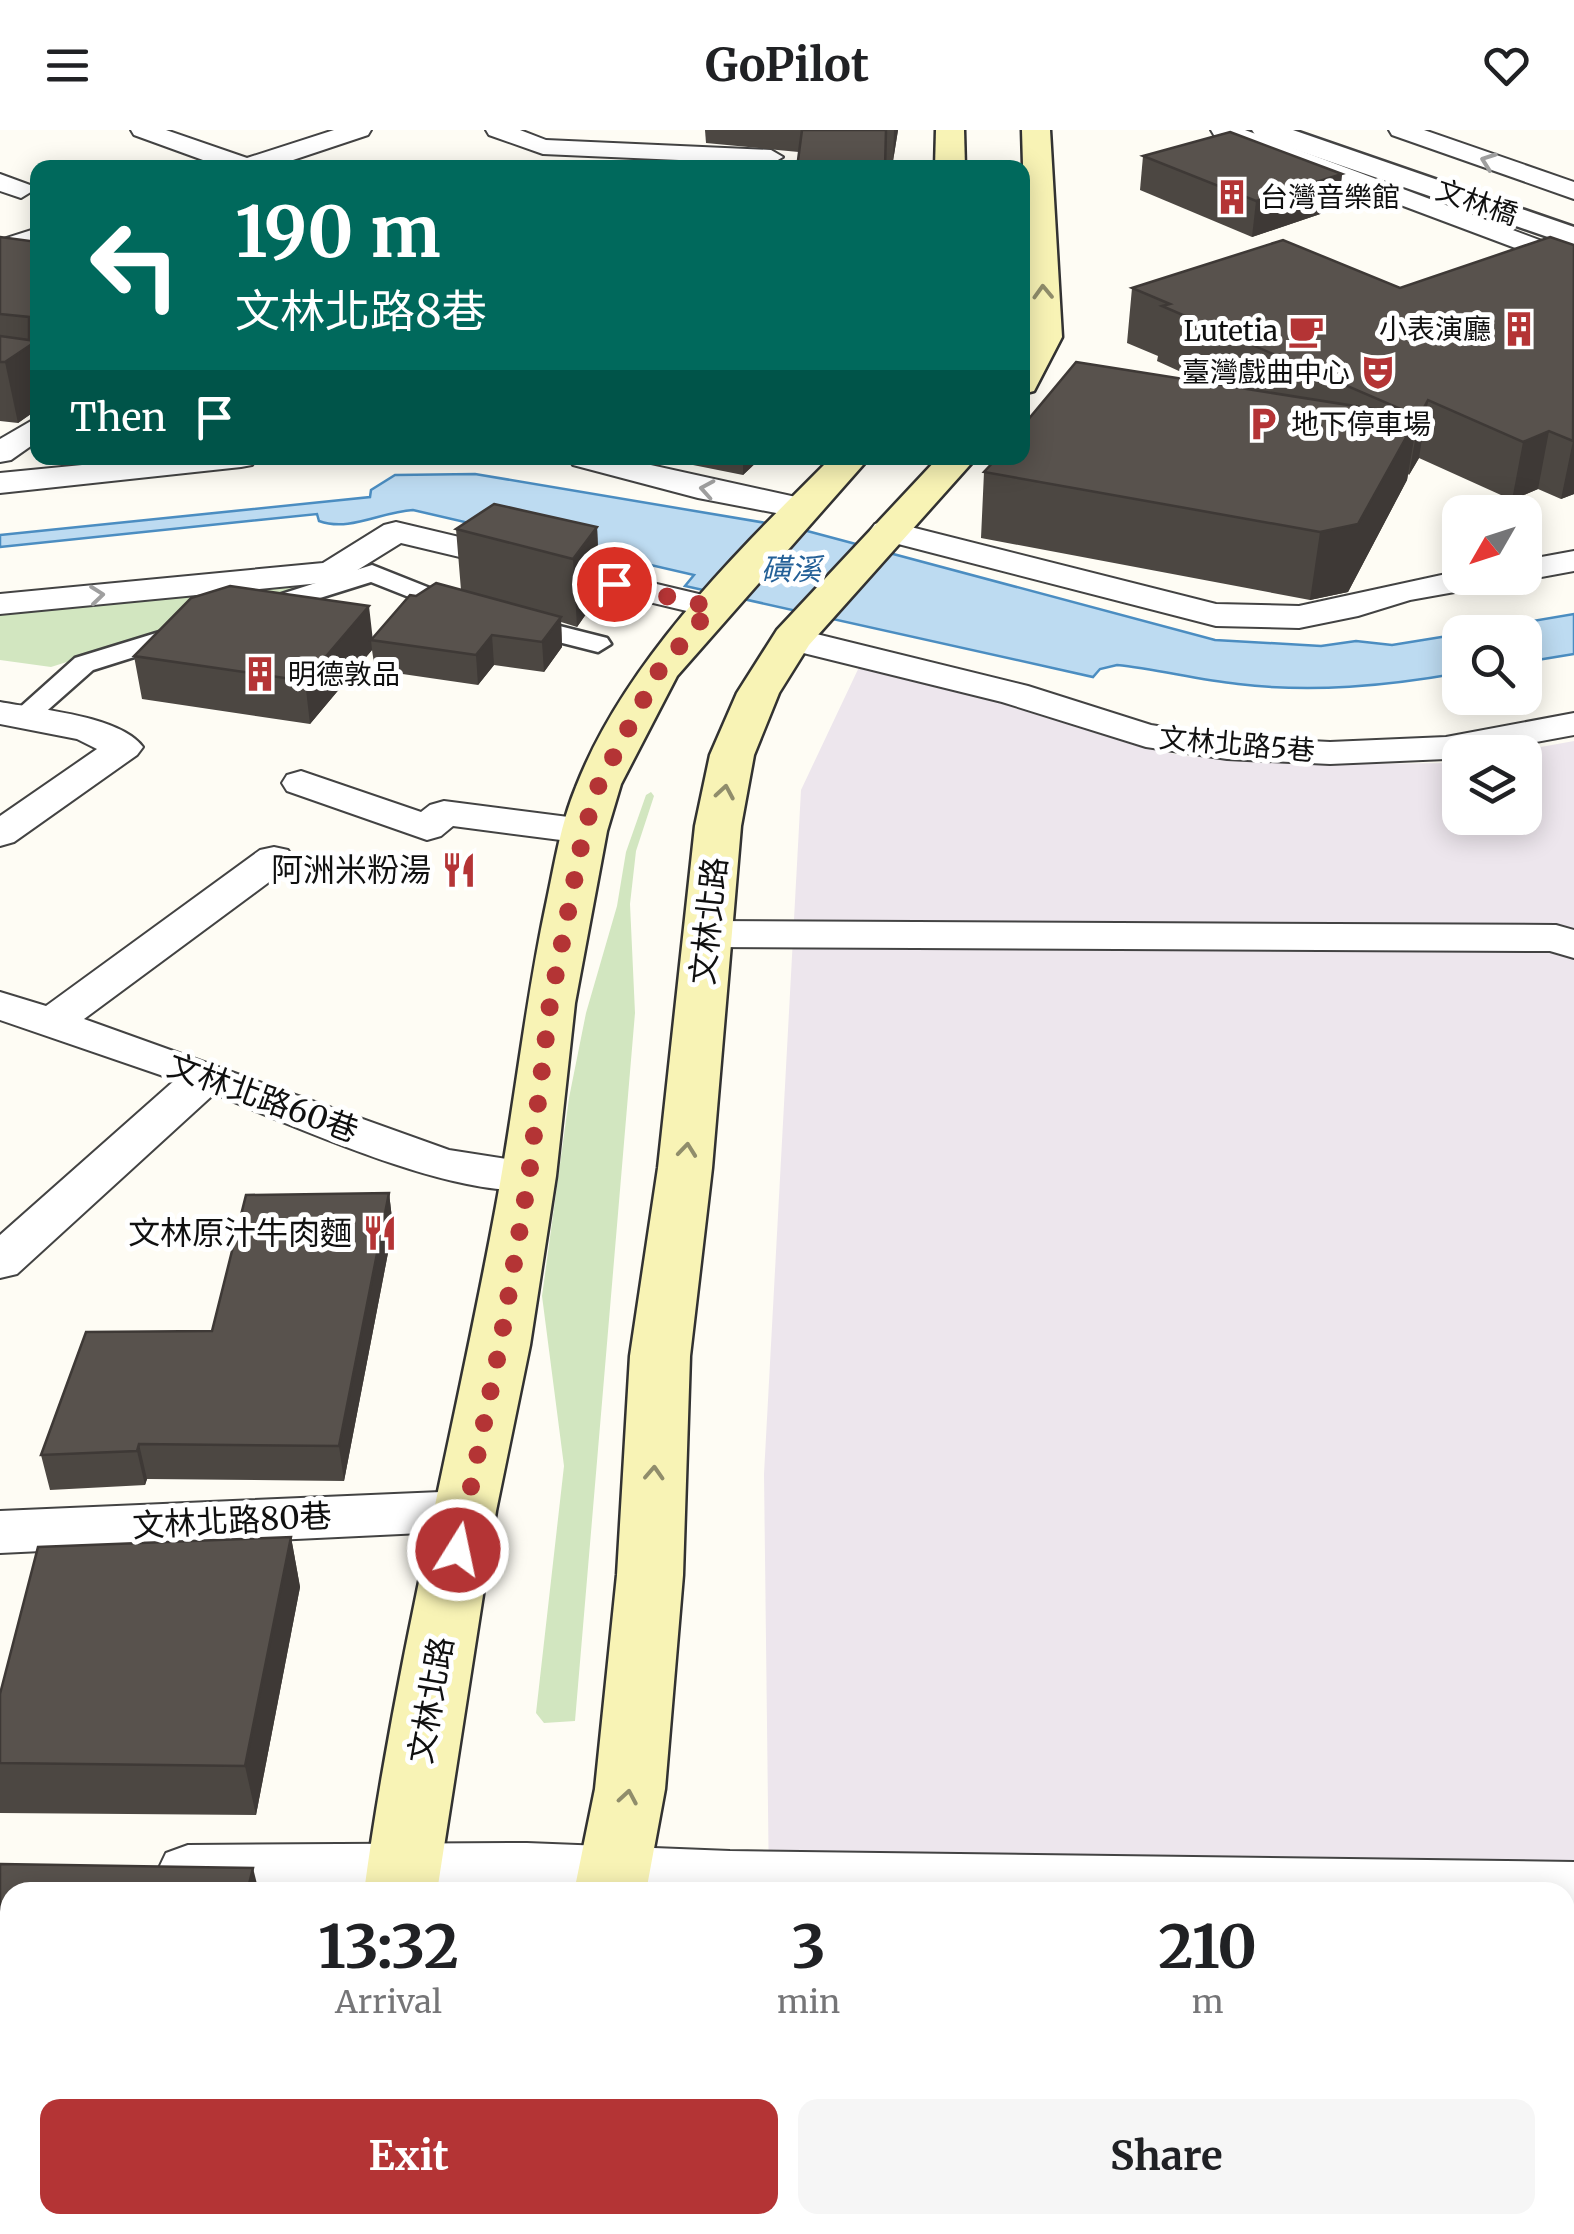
<!DOCTYPE html>
<meta charset="utf-8">
<style>
:root{--surface:#fff;--page:#f6f6f6;--text:#202124;--muted:#757577;--accent:#b43435}
body{margin:0;font-family:Merriweather,"Noto Sans TC",serif;background:var(--page);color:var(--text);height:100vh;display:flex;flex-direction:column;font-size:38px;white-space:nowrap}
*{box-sizing:border-box;margin:0}
p{font-size:32px;color:var(--muted)}
.icon{flex:none;width:55px;height:55px;fill:none;stroke:currentColor;stroke-width:2;stroke-linecap:round;stroke-linejoin:round}
.map{position:relative;flex:1;overflow:hidden}
.drawer{position:absolute;left:0px;top:1752px;width:1575px;height:352px;display:flex;flex-direction:column;background:var(--surface);border-radius:30px 30px 0 0;box-shadow:0 5px 25px #0003}
.drawer>*{flex:none}
.guide{position:absolute;left:30px;top:30px;width:1000px;height:305px;border-radius:20px;box-shadow:0 5px 25px #0003;background:#00695c;color:#fff;overflow:hidden}
.needle{width:65px;rotate:231deg}
.tools{position:absolute;left:1442px;top:365px;display:grid;gap:20px}
.tools a{display:grid;place-items:center;width:100px;height:100px;border-radius:20px;background:var(--surface);box-shadow:0 5px 25px #0003;font-size:50px}
.pin{position:absolute;display:grid;place-items:center;width:85px;height:85px;color:#fff;margin:-42px;border:5px solid #fff;border-radius:50%;box-shadow:0 2px 10px #0007}
.me{position:absolute;width:110px;margin:-55px;rotate:10deg;stroke-linejoin:round;filter:drop-shadow(0 0 8px #0008)}
.turn{display:flex;align-items:center;gap:35px;height:210px;padding:0 40px;font-size:45px}
.turn .icon{width:130px;height:130px;stroke-width:2.5}
.turn b{display:block;font-size:70px;line-height:85px}
.then{display:flex;align-items:center;height:95px;padding:0 40px;background:#0003;gap:20px;font-size:38px}
.eta{display:flex;justify-content:space-evenly;align-items:center;height:170px;text-align:center}
.eta b{font-size:60px;font-weight:700;line-height:70px}
.cta{display:flex;gap:20px;margin-top:auto;padding:20px 40px}
.cta a{flex:1;height:115px;border-radius:20px;background:var(--accent);color:#fff;font-size:40px;font-weight:700;line-height:115px;text-align:center}
.cta a+a{background:var(--page);color:var(--text)}
header{display:flex;justify-content:space-between;align-items:center;height:130px;padding:0 40px;background:var(--surface);font-size:45px;font-weight:700}
.map>svg:first-child{display:block}
.industrial{fill:#ede6ed}
.green{fill:#d2e6c0}
.water{fill:#bddbf1;stroke:#4b8dc1;stroke-width:2.5}
.lines{fill:none;stroke-linecap:round;stroke-linejoin:round}
.pedestrian-casing{stroke:#434343;stroke-width:5}
.minor-casing{stroke:#434343;stroke-width:4}
.tertiary-casing{stroke:#434343;stroke-width:5}
.secondary-casing{stroke:#323232;stroke-width:5}
.pedestrian{fill:#fff;fill-rule:evenodd}
.minor{fill:#fff;fill-rule:evenodd}
.tertiary{fill:#fff;fill-rule:evenodd}
.secondary{fill:#f8f3b5;fill-rule:evenodd}
.wall{fill:#4c4742}
.shaded-wall{fill:#3e3936}
.building{fill:#58524d;stroke:#3e3936;stroke-width:2.5}
.oneway{stroke:#9f9f9f}
.oneway2{stroke:#908d6b}
.route{stroke:#b43435;stroke-width:18;stroke-dasharray:0 32.4}
.labels{text-anchor:middle;dominant-baseline:central;stroke-width:10;stroke-linejoin:round;paint-order:stroke}
.far-poi-label{font-size:28px;fill:#101010;stroke:#fff;text-anchor:start}
.far-street-label{font-size:28px;fill:#101010;stroke:#fff}
.far-water-label{font-size:30px;font-style:italic;fill:#246097;stroke:#fff}
.poi-label{font-size:32px;fill:#101010;stroke:#fff;text-anchor:end}
.street-label{font-size:32px;fill:#101010;stroke:#fff}
</style>
<header><svg class="icon" aria-label="menu" viewBox="0 0 24 24"><path d="M4 6h16M4 12h16M4 18h16"/></svg>GoPilot<svg class="icon" aria-label="heart" viewBox="0 0 24 24"><path d="M12 20l-8-8c-3-5 5-10 8-4 3-6 11-1 8 4z"/></svg></header>
<div class="map">
<svg width="1574" height="2104" viewBox="0 0 1574 2104">
<rect width="100%" height="100%" fill="#fefcf4"/>
<path class="industrial" d="M861 533 1007 570 1133 615 1184 626 1328 634 1460 633V688H1525V622H1513L1574 611V2104H765V2095H1565V1762H769L764 1344 801 660Z"/>
<g class="green">
<path d="M320 452 51 537 0 530V485Z"/>
<path d="M651 662 654 666 636 721 630 774 635 883 575 1591 544 1593 536 1583 564 1336 542 1166 569 968 586 883 617 776 626 722 646 665Z"/>
</g>
<g class="water">
<path d="M475 344 796 398 1215 510 1321 516 1356 511 1392 515 1460 504V543C1386 556 1313 563 1238 554 1197 550 1157 539 1117 535L1100 539 1093 547 685 456 694 445 413 380C380 382 350 402 319 391L317 384 0 417V405L370 367 371 360 395 345Z"/>
<path d="M1574 484V524L1525 532V502H1467Z"/>
</g>
<g class="lines">
<defs>
<g id="pedestrian">
<path d="M372 435 475 476 479 481 466 489 457 486 371 452 256 488 243 480 247 475Z"/>
<path d="M516 485 607 508 611 514 598 522 507 499 503 493 507 487Z"/>
<path d="M192 492 201 494 205 500 201 506 93 540 32 594 22 596 8 588 75 528Z"/>
</g>
<g id="minor">
<path d="M131 0H166L247 28 334 0H371L368 5 269 38H225L134 5Z"/>
<path d="M486 0H520L546 10 771 20 783 27 771 34 543 24 489 5Z"/>
<path d="M1211 0H1245L1574 123V140L1214 5Z"/>
<path d="M1389 0H1424L1574 52V69L1392 5Z"/>
<path d="M0 44 30 55 34 60 21 68 0 61Z"/>
<path d="M38 98V115L0 127V110Z"/>
<path d="M38 287V311L11 330 0 332V309Z"/>
<path d="M154 328H257L252 335 241 337 0 363V343Z"/>
<path d="M568 328H619L814 371 818 378 814 385 802 388 698 368 573 335Z"/>
<path d="M887 391 1216 474 1299 476 1460 441V448H1499L1494 455 1410 470 1358 486 1299 498 1216 496 875 408 870 401 875 394Z"/>
<path d="M396 392 724 470 729 477 724 484 712 487 401 413 343 449 331 452 0 484V464L323 433 384 395Z"/>
<path d="M1574 421V441L1525 450 1514 448H1525V430Z"/>
<path d="M792 498 1028 556 1151 595 1227 607 1330 612 1446 607 1574 583V605L1482 622H1460V627L1446 629 1330 634 1227 629 1146 617 1002 572 779 517 774 509 779 501Z"/>
<path d="M0 572C37 579 121 586 143 617L137 625 14 712 0 716V686L97 619 77 609 0 594Z"/>
<path d="M301 641 421 682 430 675 444 671 584 689 598 693 604 701 598 709 584 713 453 696 441 706 427 710 287 661 282 653 287 645Z"/>
<path d="M274 717 288 720 294 729 288 738 84 889 449 1020 546 1035 553 1046 546 1057C469 1077 291 994 214 964L17 1144 0 1148V1105L175 950 0 890V862L46 876 260 720Z"/>
<path d="M708 791 1556 795 1574 800V828L1550 821 708 817 693 813 687 804 693 795Z"/>
<path d="M464 1361 483 1367 491 1381 483 1395 464 1401 0 1423V1381Z"/>
<path d="M527 1713 730 1721 1574 1732V1786H1565V1762H171L166 1761 157 1742 166 1723 188 1715Z"/>
</g>
<path id="tertiary" d="M1252 0H1293L1574 97V116L1256 6Z"/>
<g id="secondary">
<path d="M936 0H964L965 38H935Z"/>
<path d="M1022 0H1050L1062 207 1034 261 1022 264V218L1028 207Z"/>
<path d="M831 328H869L677 546 621 654 607 701 575 873 556 1046 530 1215 496 1381 437 1762H364C395 1532 454 1305 496 1076 515 974 525 872 547 770 555 732 561 693 576 657 625 531 737 422 831 328Z"/>
<path d="M938 328H976L809 515 779 563 754 625 741 696 712 1038 690 1226 683 1445 665 1659 646 1762H574L595 1659 617 1445 630 1226 658 1038 695 696 710 625 737 563 777 500Z"/>
<path d="M324 2095H406L405 2104H323Z"/>
<path d="M537 2095H619L618 2104H536Z"/>
</g>
</defs>
<use href="#pedestrian" class="pedestrian-casing"/>
<use href="#minor" class="minor-casing"/>
<use href="#tertiary" class="tertiary-casing"/>
<use href="#secondary" class="secondary-casing"/>
<use href="#pedestrian" class="pedestrian"/>
<use href="#minor" class="minor"/>
<use href="#tertiary" class="tertiary"/>
<use href="#secondary" class="secondary"/>
</g>
<g class="wall">
<path d="M705 0H898L893 31 706 13Z"/>
<path d="M1143 26 1342 44 1338 78 1252 107 1140 60Z"/>
<path d="M0 107 38 112V279L18 293 0 291Z"/>
<path d="M1574 115V364L1561 369 1538 359 1512 370 1419 328 1409 345 1408 344 1407 350 1348 462 1310 470 981 408 984 342 1203 252 1157 231 1158 226 1127 213 1132 158H1400Z"/>
<path d="M678 328H761L743 345 678 332Z"/>
<path d="M597 397 600 464 577 497 561 492 562 517 544 542 494 535 478 555 375 540 372 520 310 594 142 569 134 526 373 508 416 466 461 460 456 399Z"/>
<path d="M389 1063 393 1097 344 1351 147 1349 145 1355 50 1360 41 1325 212 1201Z"/>
<path d="M291 1407 300 1457 256 1685 0 1683V1564Z"/>
</g>
<g class="shaded-wall">
<path d="M894 0H898L893 31Z"/>
<path d="M1342 44 1338 78 1252 107 1256 71Z"/>
<path d="M38 210V279L18 293 5 232Z"/>
<path d="M1428 270 1419 328 1409 345 1419 287Z"/>
<path d="M1418 286 1407 350 1348 462 1310 470 1320 402Z"/>
<path d="M1549 301 1538 359 1512 370 1523 312Z"/>
<path d="M1574 310V364L1561 369 1573 311Z"/>
<path d="M743 328H761L743 345Z"/>
<path d="M597 397 600 464 577 497 573 429Z"/>
<path d="M369 476 373 511 371 510 372 520 310 594 305 551Z"/>
<path d="M561 487 562 517 544 542 542 512Z"/>
<path d="M492 505 494 535 478 555 476 525Z"/>
<path d="M389 1063 393 1097 344 1351 339 1316Z"/>
<path d="M139 1314 147 1349 145 1355 137 1321Z"/>
<path d="M291 1407 300 1457 256 1685 245 1636Z"/>
<path d="M253 1738 259 1762H247Z"/>
<path d="M174 2095H203L201 2104H172Z"/>
</g>
<g class="building">
<path d="M802 0H886L885 38H797Z"/>
<path d="M1230 2 1342 44 1256 71 1143 26Z"/>
<path d="M0 107 38 112V210L5 232H0V206L29 210V187L0 184Z"/>
<path d="M1550 107 1574 115 1573 311 1549 301 1523 312 1428 270 1419 287 1162 176 1170 174 1132 158 1283 110 1400 158Z"/>
<path d="M1076 232 1418 286 1358 394 1320 402 984 342 997 328H1022V297Z"/>
<path d="M494 374 597 397 573 429 456 399Z"/>
<path d="M436 453 561 487 542 512 492 505 476 525 371 510 410 465 416 466Z"/>
<path d="M230 456 369 476 305 551 134 526 191 468Z"/>
<path d="M389 1063 339 1316 139 1314 137 1321 41 1325 86 1202 212 1201 246 1065Z"/>
<path d="M291 1407 245 1636 0 1633V1564L38 1417Z"/>
<path d="M0 1734 253 1738 247 1762H10V2095H174L172 2104H0Z"/>
</g>
<defs><path id="oneway-chevron" d="M-2-3.5L2.5 0L-2 3.5" fill="none" stroke-width="1.6" stroke-linecap="round" stroke-linejoin="round" transform="scale(2.5)"/></defs>
<g class="oneway">
<use href="#oneway-chevron" transform="translate(1488 31) rotate(-160)"/>
<use href="#oneway-chevron" transform="translate(707 359) rotate(-170)"/>
<use href="#oneway-chevron" transform="translate(97 465) rotate(-6)"/>
</g>
<g class="oneway2">
<use href="#oneway-chevron" transform="translate(1043 162) rotate(-92)"/>
<use href="#oneway-chevron" transform="translate(725 662) rotate(-80)"/>
<use href="#oneway-chevron" transform="translate(687 1020) rotate(-84)"/>
<use href="#oneway-chevron" transform="translate(654 1343) rotate(-87)"/>
<use href="#oneway-chevron" transform="translate(628 1667) rotate(-80)"/>
</g>
<g class="lines">
<path class="route" d="M458 1420 500 1215 529 1046 550 874 584 701 599 654 658 542 712 477 614 454"/>
</g>
<defs>
<symbol id="building-bare" viewBox="-9 -9 18 18"><path d="M-4-6H4V6H1V3H-1V6H-4ZM-2.5-4.3h1.7v1.8h-1.7ZM.8-4.3h1.7v1.8H.8ZM-2.5-1h1.7V.8h-1.7ZM.8-1h1.7V.8H.8Z" fill="#b43435" stroke="#fff" stroke-width="2.5" paint-order="stroke"/></symbol>
<symbol id="cafe-bare" viewBox="-9 -9 18 18"><path d="M-5.5-4.5H6V0H3Q3 3.5 0 3.5H-2.5Q-5.5 3.5-5.5 0ZM3-3.2v2h1.7v-2ZM-6 4.5H4V6H-6Z" fill="#b43435" stroke="#fff" stroke-width="2.5" paint-order="stroke"/></symbol>
<symbol id="theatre-bare" viewBox="-9 -9 18 18"><path d="M-5-5.5Q0-4 5-5.5V0Q5 5 0 6Q-5 5-5 0ZM-3.3-2.5H-1v1.5H-3.3ZM1-2.5H3.3v1.5H1ZM-2.8 1Q0 5.5 2.8 1Z" fill="#b43435" stroke="#fff" stroke-width="2.5" paint-order="stroke"/></symbol>
<symbol id="parking-bare" viewBox="-9 -9 18 18"><path d="M-3.5-5.5H1a3.5 3.5 0 0 1 0 7H-1V5.5H-3.5ZM-1-3.4V-.6H.8a1.4 1.4 0 0 0 0-2.8Z" fill="#b43435" stroke="#fff" stroke-width="2.5" paint-order="stroke"/></symbol>
<symbol id="restaurant-bare" viewBox="-9 -9 18 18"><path d="M-5-6h1v4h1v-4h1v4h1v-4h1v5L-1.5 .5V6h-2V.5L-5-1ZM5-6V6H3V1.5H1.5Q1.5-4 5-6Z" fill="#b43435" stroke="#fff" stroke-width="2.5" paint-order="stroke"/></symbol>
</defs>
<g fill-rule="evenodd">
<use href="#building-bare" x="1207" y="42" width="50" height="50"/>
<use href="#building-bare" x="1494" y="174" width="50" height="50"/>
<use href="#cafe-bare" x="1281" y="176" width="50" height="50"/>
<use href="#theatre-bare" x="1353" y="217" width="50" height="50"/>
<use href="#parking-bare" x="1238" y="269" width="50" height="50"/>
<use href="#building-bare" x="235" y="519" width="50" height="50"/>
<use href="#restaurant-bare" x="434" y="715" width="50" height="50"/>
<use href="#restaurant-bare" x="355" y="1078" width="50" height="50"/>
</g>
<g class="labels">
<g class="far-poi-label">
<text x="1260" y="67">台灣音樂館</text>
<text x="1491" y="199" text-anchor="end">小表演廳</text>
<text x="1278" y="201" text-anchor="end">Lutetia</text>
<text x="1350" y="242" text-anchor="end">臺灣戲曲中心</text>
<text x="1291" y="294">地下停車場</text>
<text x="288" y="544">明德敦品</text>
</g>
<g class="far-street-label">
<text transform="translate(1477 72) rotate(19)">文林橋</text>
<text transform="translate(1237 614) rotate(5)">文林北路5巷</text>
</g>
<g class="far-water-label">
<text x="791" y="439">磺溪</text>
</g>
<g class="poi-label">
<text x="431" y="740">阿洲米粉湯</text>
<text x="352" y="1103">文林原汁牛肉麵</text>
</g>
<g class="street-label">
<text transform="translate(709 791) rotate(-84)">文林北路</text>
<text transform="translate(263 968) rotate(20)">文林北路60巷</text>
<text transform="translate(232 1391) rotate(-3)">文林北路80巷</text>
<text transform="translate(431 1570) rotate(-80)">文林北路</text>
</g>
</g>
</svg>
<div class="tools">
<a><svg class="needle" viewBox="-14 -14 28 28"><path d="M0-13l5 13h-10z" fill="#e53935"/><path d="M0 13l5-13h-10z" fill="#757577"/></svg></a>
<a><svg class="icon" aria-label="search" viewBox="0 0 24 24"><circle cx="10" cy="10" r="6"/><path d="M15 15l6 6"/></svg></a>
<a><svg class="icon" aria-label="layers" viewBox="0 0 24 24"><path d="M12 4l9 5-9 5-9-5zM3 14l9 5 9-5"/></svg></a>
</div>
<div class="pin" style="left:614px;top:454px;background:#d93025"><svg class="icon" aria-label="arrive" viewBox="0 0 24 24"><path d="M6 21V4h12l-3 4 3 4H6"/></svg></div>
<svg class="me" style="left:458px;top:1420px" viewBox="-20 -20 40 40"><circle r="17" fill="#b43435" stroke="#fff" stroke-width="3"/><path d="M0-11L8 9 0 5-8 9z" fill="#fff"/></svg>
<div class="guide">
<div class="turn"><svg class="icon" aria-label="left" viewBox="0 0 24 24"><path d="M17 20v-9H6M10 6l-5 5 5 5"/></svg><div><b>190 m</b>文林北路8巷</div></div>
<div class="then">Then<svg class="icon" aria-label="arrive" viewBox="0 0 24 24"><path d="M6 21V4h12l-3 4 3 4H6"/></svg></div>
</div>
<section class="drawer">
<div class="eta">
<div><b>13:32</b><p>Arrival</p></div>
<div><b>3</b><p>min</p></div>
<div><b>210</b><p>m</p></div>
</div>
<div class="cta"><a>Exit</a><a>Share</a></div>
</section>
</div>
